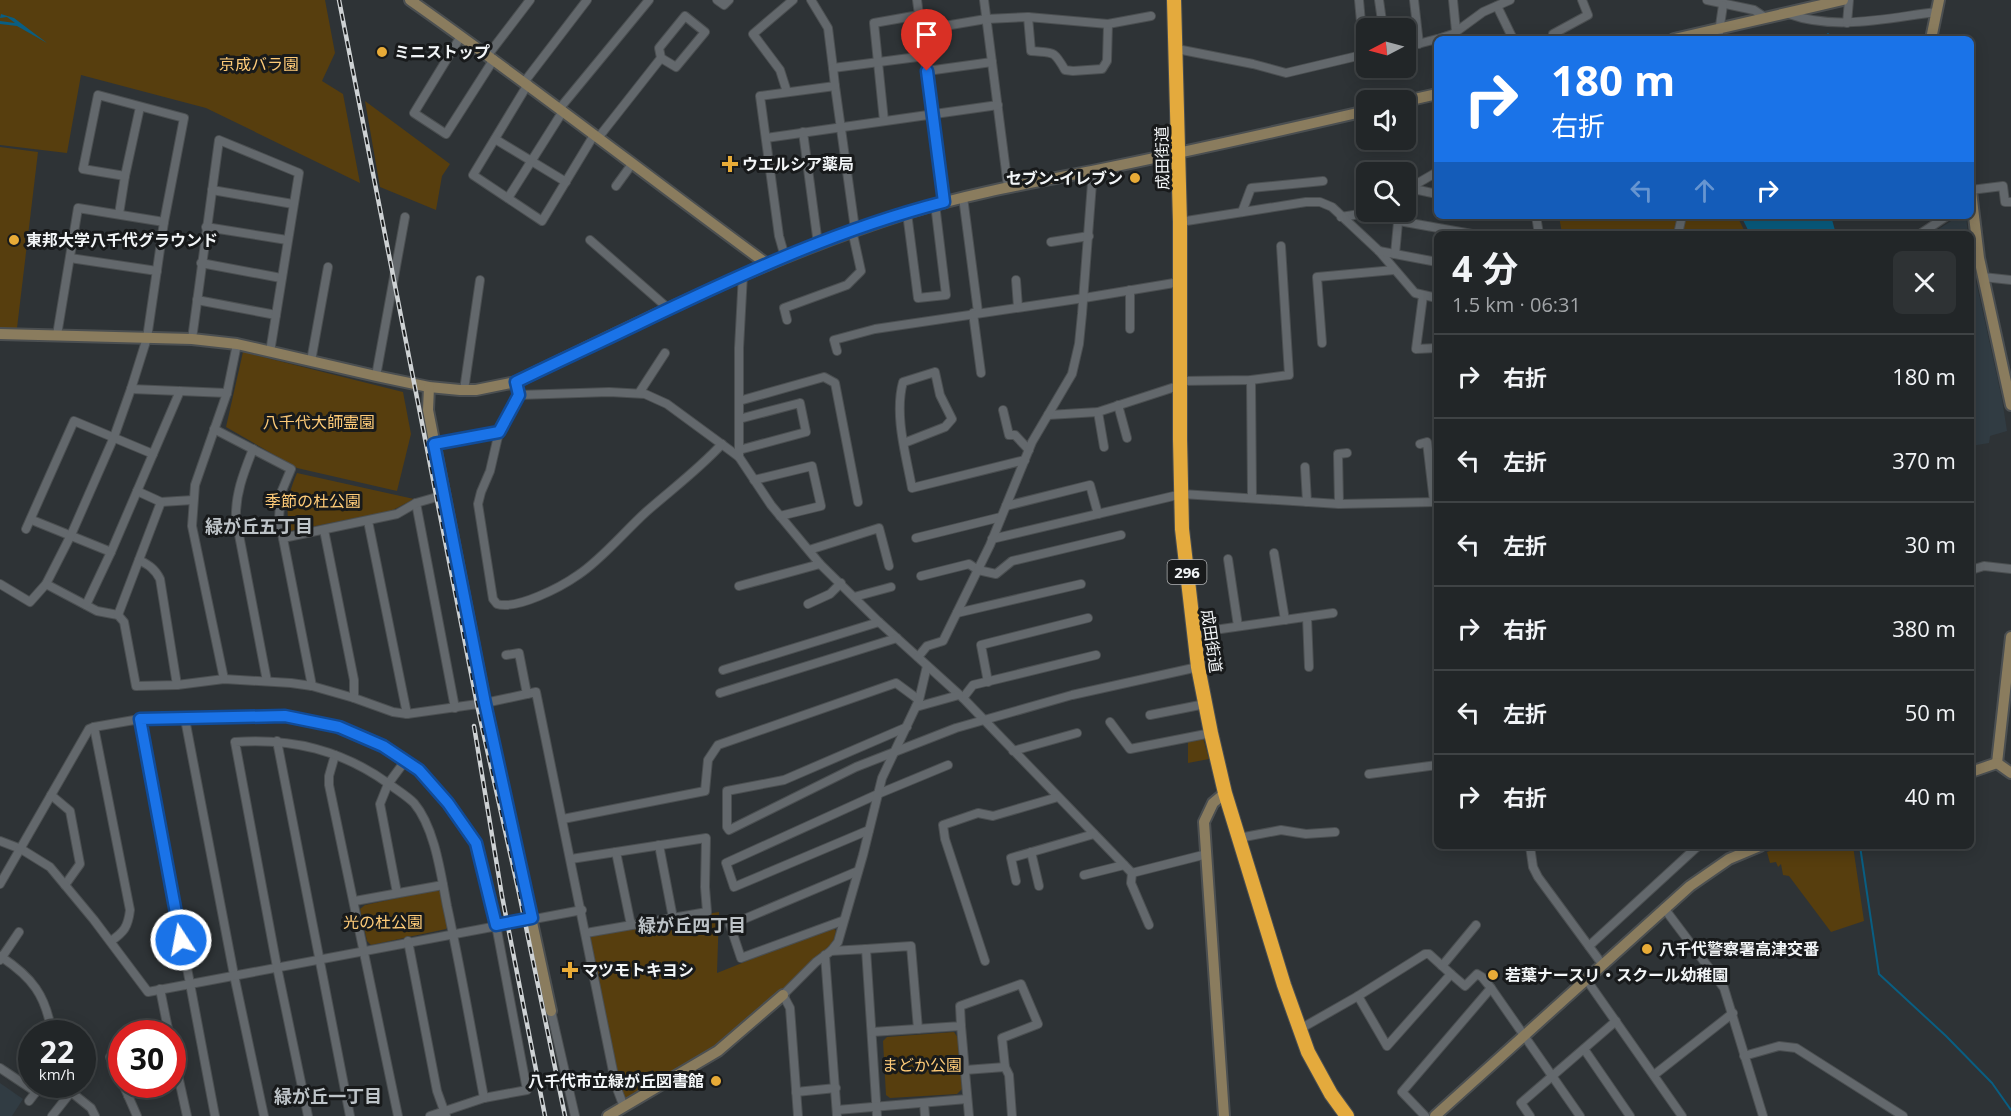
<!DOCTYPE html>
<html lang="ja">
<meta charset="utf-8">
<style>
:root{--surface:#222628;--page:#2e3234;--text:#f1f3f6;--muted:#a2a5a8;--line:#3f4345}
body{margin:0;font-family:"Open Sans","Noto Sans JP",sans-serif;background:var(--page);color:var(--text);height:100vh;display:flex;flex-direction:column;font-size:22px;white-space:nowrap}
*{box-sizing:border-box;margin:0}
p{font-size:20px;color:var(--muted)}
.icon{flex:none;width:33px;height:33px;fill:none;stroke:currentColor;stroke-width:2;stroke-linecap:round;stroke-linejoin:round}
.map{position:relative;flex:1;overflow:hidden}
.side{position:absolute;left:1434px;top:231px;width:540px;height:618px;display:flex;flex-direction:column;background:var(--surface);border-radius:9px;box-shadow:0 3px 15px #0003,0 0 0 2px var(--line)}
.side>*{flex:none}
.hud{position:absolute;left:1434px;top:36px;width:540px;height:183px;border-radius:9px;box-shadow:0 3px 15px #0003,0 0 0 2px var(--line);background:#1a73e8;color:#fff;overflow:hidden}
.needle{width:39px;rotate:264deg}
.buttons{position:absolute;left:1356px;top:18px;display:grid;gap:12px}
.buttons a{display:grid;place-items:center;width:60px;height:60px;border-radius:9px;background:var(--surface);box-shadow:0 3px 15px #0003,0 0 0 2px var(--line);font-size:30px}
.speed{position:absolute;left:18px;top:1020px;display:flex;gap:12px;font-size:30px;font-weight:700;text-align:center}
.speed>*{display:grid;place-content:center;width:78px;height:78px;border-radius:50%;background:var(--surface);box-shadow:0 3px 15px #0003,0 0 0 2px var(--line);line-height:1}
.speed small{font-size:15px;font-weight:400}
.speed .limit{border:9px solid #d22;background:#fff;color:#111}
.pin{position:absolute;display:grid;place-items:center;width:51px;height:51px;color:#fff;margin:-62px -26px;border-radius:50% 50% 50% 0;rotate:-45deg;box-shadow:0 0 6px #0007}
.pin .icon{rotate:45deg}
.me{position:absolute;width:66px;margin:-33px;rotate:349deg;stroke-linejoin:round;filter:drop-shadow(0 0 4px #0008)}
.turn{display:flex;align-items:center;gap:21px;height:126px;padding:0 18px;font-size:27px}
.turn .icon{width:78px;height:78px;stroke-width:2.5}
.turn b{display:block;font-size:42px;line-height:51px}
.lanes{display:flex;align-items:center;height:57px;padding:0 18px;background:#0003;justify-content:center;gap:30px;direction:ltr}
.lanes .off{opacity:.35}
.round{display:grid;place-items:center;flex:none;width:63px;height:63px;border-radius:9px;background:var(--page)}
.head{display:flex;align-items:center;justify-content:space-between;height:102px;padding:0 18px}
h1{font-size:36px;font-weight:700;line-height:45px}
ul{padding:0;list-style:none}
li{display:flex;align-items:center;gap:18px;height:84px;padding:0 18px;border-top:2px solid var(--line)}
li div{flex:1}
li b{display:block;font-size:22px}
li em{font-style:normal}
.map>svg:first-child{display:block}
.built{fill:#313c43}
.green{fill:#573e0e}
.water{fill:#095e82}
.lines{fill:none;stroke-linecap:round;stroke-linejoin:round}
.stream{stroke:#095e82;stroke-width:2}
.street-casing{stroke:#4b4f51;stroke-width:10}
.secondary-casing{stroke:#4b4f51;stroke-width:14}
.highway-casing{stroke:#4b4f51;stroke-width:16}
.street{stroke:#63686c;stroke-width:8}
.secondary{stroke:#8a7c5e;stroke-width:10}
.highway{stroke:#e4aa3d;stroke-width:14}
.rail-casing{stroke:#ced2d4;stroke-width:4.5}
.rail{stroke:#181a1b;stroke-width:2;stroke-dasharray:7;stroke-linecap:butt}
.route-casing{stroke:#114b97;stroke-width:15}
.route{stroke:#1a73e8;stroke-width:10}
.poi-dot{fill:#e8ab37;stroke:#181a1b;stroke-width:2}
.labels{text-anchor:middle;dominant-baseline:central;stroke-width:6;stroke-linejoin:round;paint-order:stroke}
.shield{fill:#181a1b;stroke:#b1b3b5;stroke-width:1.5}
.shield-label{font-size:15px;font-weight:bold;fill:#f2f5f7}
.poi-label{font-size:16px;font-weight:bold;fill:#f2f5f7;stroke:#181a1b;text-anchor:start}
.park-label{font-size:16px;fill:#fecb78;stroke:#181a1b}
.street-label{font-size:16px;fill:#f2f5f7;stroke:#181a1b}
.neighbourhood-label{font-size:18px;font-weight:bold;fill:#bdc3c7;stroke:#181a1b}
</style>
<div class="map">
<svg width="2011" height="1116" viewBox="0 0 2011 1116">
<rect width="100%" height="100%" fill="#2e3336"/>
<g class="built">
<path d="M1959 216H1966L1968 234H1931Z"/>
<path d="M1971 258 2002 399 2007 431 1990 436 1989 443 1971 446Z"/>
<path d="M0 1083 23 1099 12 1116H0Z"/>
</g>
<g class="green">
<path d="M0 0H325L335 53 322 81 343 94 360 183 206 108 81 75 67 153 0 145Z"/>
<path d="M365 101 450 164 442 176 436 210 380 187Z"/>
<path d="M0 147 38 152 17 328H0Z"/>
<path d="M1559 216H1680L1674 234H1562Z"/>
<path d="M1686 216H1737L1746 234H1680Z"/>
<path d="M243 352 403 392 411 434 397 491 297 468 226 427Z"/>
<path d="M297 473 414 499 391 511 290 531C285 509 288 494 297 473Z"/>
<path d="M1188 738H1203L1209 759 1188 763Z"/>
<path d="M1784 846H1853L1864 921 1831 932 1789 876 1783 875 1781 864 1778 867 1776 862 1770 863 1767 852Z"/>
<path d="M436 890 440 891 448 926 446 929 371 945 367 941 360 909 365 905Z"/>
<path d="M719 912 717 973 833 927 836 931 833 942 816 962 718 1051 624 1107 587 933Z"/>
<path d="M954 1032 958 1038 962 1089 957 1094 890 1098 886 1095 883 1041 887 1037Z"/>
</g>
<g class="water">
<path d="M1 14 14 18 47 43 17 26 0 24V21L15 23 7 17 0 18Z"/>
<path d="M1741 216H1831L1836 234H1750Z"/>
</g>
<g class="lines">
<g class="stream">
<path d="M1827 39 1828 34"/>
<path d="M1860 846 1879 974 1946 1036 1992 1083 2011 1110"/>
</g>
<defs>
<g id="street">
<path d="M717 0 724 5 729 0"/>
<path d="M811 0 828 28 833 68"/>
<path d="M917 0 944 202"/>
<path d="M984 0 1008 187"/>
<path d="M1359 0 1364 55"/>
<path d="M1379 0 1383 28"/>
<path d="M1414 0 1419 44"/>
<path d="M1453 0 1456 31"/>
<path d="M1707 0 1754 10 1766 18"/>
<path d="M1497 6 1513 39"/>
<path d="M1789 14C1836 31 1887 18 1936 12"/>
<path d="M1028 17 1031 51C1053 53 1053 49 1065 70L1073 71 1102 69 1107 61 1108 24"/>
<path d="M1847 23 1849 0"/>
<path d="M921 30 986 19 1028 17 1108 24 1151 16"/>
<path d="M461 36 414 113 446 134 494 59"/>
<path d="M1438 39 1453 34 1483 12 1510 0"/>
<path d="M1554 39 1553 34 1588 15 1582 0"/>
<path d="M1718 39 1723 5"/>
<path d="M1406 47 1437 39"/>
<path d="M1177 49 1253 64 1286 73 1366 54"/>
<path d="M488 55 530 0"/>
<path d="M927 71 992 62"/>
<path d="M525 81 587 0"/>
<path d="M528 84 473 175 542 221 594 135"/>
<path d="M835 86 855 229"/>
<path d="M787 92 780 70 753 34 793 0"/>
<path d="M560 108 649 0"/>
<path d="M884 121 874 23 919 15"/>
<path d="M803 132 818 244"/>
<path d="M598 138 661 58 659 48 685 16 705 32 676 67 661 58"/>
<path d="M766 138 998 105"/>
<path d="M495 139 566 182"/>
<path d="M616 186 632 164"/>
<path d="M1409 188 1437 194"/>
<path d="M212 190 293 204"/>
<path d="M1406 190 1437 172"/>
<path d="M1971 190 2003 186 2005 202H2011"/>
<path d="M963 197 978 312"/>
<path d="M508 198 563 111"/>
<path d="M1242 212 1251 188 1323 181"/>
<path d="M907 213 918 298 946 295 935 204"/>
<path d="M119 214 125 176 140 107"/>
<path d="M1536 216 1539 234"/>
<path d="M1341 217 1372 212"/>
<path d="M1399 221 1472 234"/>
<path d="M1180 222 1306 202H1320L1332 207 1379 251 1415 293 1437 298"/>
<path d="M206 227 287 240"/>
<path d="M1678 234 1682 216"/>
<path d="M1920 234 1947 216"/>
<path d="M590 240 669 309"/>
<path d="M1051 242 1089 236"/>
<path d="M1379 251 1437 262"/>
<path d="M1395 254 1399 212"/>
<path d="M785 257 779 236 760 96 835 86 833 68 925 56"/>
<path d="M70 258 157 271"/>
<path d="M201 263 281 278"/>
<path d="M1983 277 2011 280"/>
<path d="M1016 280 1018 307"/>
<path d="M1423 296 1416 349 1437 348"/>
<path d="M197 300 276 315"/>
<path d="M973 313 981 373"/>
<path d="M787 320 784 308 847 285 861 271 852 230"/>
<path d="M1130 329V290"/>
<path d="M57 335 78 208 164 222"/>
<path d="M192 339 219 140 299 173 270 352"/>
<path d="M1322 343 1317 277 1394 270"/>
<path d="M837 351 834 340 875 329 1084 298 1180 282"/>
<path d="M311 361 328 267"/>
<path d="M376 376 405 217"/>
<path d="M1251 380 1252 498"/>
<path d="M1181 381 1251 380 1289 375 1281 246"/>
<path d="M516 382 519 395 609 392 645 394 667 404 731 451 739 457 771 505 820 564 879 622 963 698 1132 873 1207 854"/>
<path d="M131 389 227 393"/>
<path d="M464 390 480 280"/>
<path d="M639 393 665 353"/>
<path d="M519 395 499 432 490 471 481 492 478 504 493 599 497 604C517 610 561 587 578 575 601 560 625 531 646 512 672 489 698 470 722 444"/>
<path d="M739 401 824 377 835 383 858 502"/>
<path d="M1118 405 1127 438"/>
<path d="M1003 410 1009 435H1015L1029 450"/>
<path d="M1098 412 1104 447"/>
<path d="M1048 415 1098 412 1181 385"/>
<path d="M214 429 291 469 281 493 279 518 312 686"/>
<path d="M904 443 945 427 952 419 940 395 935 372 903 382C894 415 906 455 912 488L1025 460"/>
<path d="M434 444 499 432"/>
<path d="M1420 444 1427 442 1434 502"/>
<path d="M253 449C244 472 235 494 236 519L267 681"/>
<path d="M739 450 806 432 800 403 739 419"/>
<path d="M739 457V348L743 274"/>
<path d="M1305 467 1307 502"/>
<path d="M754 480 812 466 821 506 780 516"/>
<path d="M137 491 161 502 193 500"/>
<path d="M416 503 455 708"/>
<path d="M1339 504 1338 454 1347 453"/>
<path d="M1006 506 1090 485 1098 514"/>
<path d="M32 520 111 552"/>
<path d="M368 521 407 714"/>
<path d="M26 529 74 421 153 454"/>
<path d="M324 530 354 680V698"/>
<path d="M283 538 397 514 416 503 444 495"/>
<path d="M916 538 1001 517"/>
<path d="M992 539 1182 494 1339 504 1437 502"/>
<path d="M809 550 879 528 889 566"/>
<path d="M1274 553 1285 620"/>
<path d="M1228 559 1238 626"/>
<path d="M139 560C149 565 155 569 160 579L177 685"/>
<path d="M1971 570 1984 566 2011 569"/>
<path d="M921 576 969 564 978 570 996 574 1012 561 1121 535"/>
<path d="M0 584 30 602 46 584 71 535 114 437 131 389 147 338 164 222 184 118 98 95 83 169 125 176"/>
<path d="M46 584 97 611 118 615 124 622 136 686 177 685 224 679 291 683 312 686 354 698 393 712 407 714 485 703 536 692 616 1086 624 1107"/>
<path d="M739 586 820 564"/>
<path d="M854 597 891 587"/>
<path d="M808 604 830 594 841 583"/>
<path d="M86 605 111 552 180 391"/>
<path d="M957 613 1081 584"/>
<path d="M118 615 161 502"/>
<path d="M1307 617 1309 667"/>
<path d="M1193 633 1333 613"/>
<path d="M506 655 519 653 527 694"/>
<path d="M918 657 927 646 943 641 990 545 1032 442 1072 374 1079 344 1082 314 1093 170"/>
<path d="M723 670 879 622"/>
<path d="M224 679 192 526 195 485 227 393 237 344"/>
<path d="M988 682 981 645 1088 618"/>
<path d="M720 693 897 638"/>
<path d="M963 698 973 685 1096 655"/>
<path d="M916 707 959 695"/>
<path d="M1150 715 1205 704"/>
<path d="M140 719 215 1116"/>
<path d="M185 719 234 975 264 1116"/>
<path d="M1110 722 1130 749 1211 733"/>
<path d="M94 727 130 910C128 927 124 932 111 941"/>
<path d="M907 727 784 780 727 791V827L729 830 856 767 956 728 1072 695 1198 667"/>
<path d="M277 741 350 1116"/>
<path d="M1013 751 1077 733"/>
<path d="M335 755 329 776V785L398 1116"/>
<path d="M1369 774 1437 765"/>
<path d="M51 795 70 811 80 864 65 885"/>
<path d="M563 819 705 791 708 760 718 745 896 683 919 700"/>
<path d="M869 830 734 887 726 863 878 794 948 765"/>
<path d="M1239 838 1281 830 1306 834 1335 832"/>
<path d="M0 841 21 849 50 867 94 920 148 992 582 910"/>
<path d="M659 845 673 918"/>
<path d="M1530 846 1533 867 1538 877 1602 964"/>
<path d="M616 852 631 925"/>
<path d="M1031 852 1039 886"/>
<path d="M571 859 706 838 705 887 707 912 586 933"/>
<path d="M1132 873 1131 883 1149 925"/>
<path d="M1084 875 1124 865"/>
<path d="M1016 881 1011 858 1094 834"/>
<path d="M0 884 89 729 94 727 140 719 285 716 339 727 383 746 419 770 448 803 476 843 496 925 527 1090 484 1098 430 1116"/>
<path d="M397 893 380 804 388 784 405 761"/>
<path d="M355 901 443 885"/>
<path d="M1664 908 1724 988 1763 1116"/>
<path d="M842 921 741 958 730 925 858 871"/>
<path d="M408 941 437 1091 446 1116"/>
<path d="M1589 946 1698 846"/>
<path d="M866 949 911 946 918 1029"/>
<path d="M831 951 866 949 877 1116"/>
<path d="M1425 954H1429L1451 974 1387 1046 1358 996Z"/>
<path d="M825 955 837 1116"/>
<path d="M0 956C32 977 46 995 52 1034"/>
<path d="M0 960 19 932"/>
<path d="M985 961 945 839 943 825 978 813 993 816 1058 797"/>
<path d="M1442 966 1476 925"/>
<path d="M1451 974 1465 986 1477 974 1482 977 1491 988"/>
<path d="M1586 979 1682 1116"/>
<path d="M160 989 169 1034"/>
<path d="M551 1011 575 1116"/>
<path d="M961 1026 969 1116"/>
<path d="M1300 1029 1358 996"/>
<path d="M872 1032 961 1026 960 1006 1021 984 1038 1024 1002 1038 1005 1067 1009 1075 1012 1116"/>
<path d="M172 1048 187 1116"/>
<path d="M1584 1049 1630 1116"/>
<path d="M122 1052 110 1057 122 1082"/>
<path d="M1744 1056 1779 1046 1796 1048 1903 1116"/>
<path d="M0 1068 36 1092"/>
<path d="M965 1070 1005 1067"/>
<path d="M1654 1075 1733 1013"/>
<path d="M123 1084 137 1116"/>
<path d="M796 1092 836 1088"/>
<path d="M128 1096 154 1084"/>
<path d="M29 1101 42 1084"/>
<path d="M924 1103 925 1116"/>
<path d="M837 1110 967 1099"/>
<path d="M52 1116 71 1092 91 1108 95 1116"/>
<path d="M308 1116 277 967 235 742C292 738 342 750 389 784 397 790 407 796 414 803 435 828 441 875 447 906 461 970 472 1034 484 1098"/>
<path d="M798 1116 790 1008 783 995 816 962 831 951 838 942 863 855 882 778 919 700 927 666"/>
<path d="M1425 1116 1402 1092 1491 988 1580 1116"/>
<path d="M1530 1116 1521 1103 1616 1021"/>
</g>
<g id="secondary">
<path d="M410 0C531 85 647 176 767 264"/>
<path d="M1674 39 1843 0"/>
<path d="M1931 39 1939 0"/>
<path d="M1406 101 1437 94"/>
<path d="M1971 191 1979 258 2011 405"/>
<path d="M0 334 192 339 237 344 376 376 429 387 460 390H476L516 382C644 320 771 256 907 213 967 194 1030 183 1092 171 1184 152 1275 132 1366 111"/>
<path d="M429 387 428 410 485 703 551 1011"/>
<path d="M1997 763 2011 637"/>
<path d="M1997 763 2011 773"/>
<path d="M1971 772 1997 763"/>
<path d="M608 1116 718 1051 783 995"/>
<path d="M1224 1116 1204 822 1213 803 1225 793"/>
<path d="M1435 1116 1690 886 1729 859 1760 846"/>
</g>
<path id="highway" d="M1174 0 1180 222V439L1182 529 1198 667 1211 733 1225 793 1284 985 1308 1052 1331 1094 1347 1116"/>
</defs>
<use href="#street" class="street-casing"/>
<use href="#secondary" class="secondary-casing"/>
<use href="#highway" class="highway-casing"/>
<use href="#street" class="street"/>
<use href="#secondary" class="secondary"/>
<use href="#highway" class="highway"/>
<defs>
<g id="rail">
<path d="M339 0 478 709 519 893 565 1116"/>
<path d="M474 726 502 896 545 1116"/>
</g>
</defs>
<use href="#rail" class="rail-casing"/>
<use href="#rail" class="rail"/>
</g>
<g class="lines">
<defs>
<path id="route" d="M181 940 140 719 285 716 339 727 383 746 419 770 448 803 476 843 496 925 532 918 485 703 434 444 499 432 519 395 516 382C561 360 607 339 652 317 746 272 842 228 944 202L927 71"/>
</defs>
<use href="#route" class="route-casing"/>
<use href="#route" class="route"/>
</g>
<g class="poi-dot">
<circle cx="382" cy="52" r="6"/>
<path d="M727 155h6v6h6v6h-6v6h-6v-6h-6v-6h6z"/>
<circle cx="1135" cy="178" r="6"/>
<circle cx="14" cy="240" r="6"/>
<circle cx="1647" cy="949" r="6"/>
<path d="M567 961h6v6h6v6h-6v6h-6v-6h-6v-6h6z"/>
<circle cx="1493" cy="975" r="6"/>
<circle cx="716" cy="1081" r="6"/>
</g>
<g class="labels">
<rect class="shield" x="1167.5" y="560" width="39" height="24" rx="4.5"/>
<g class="shield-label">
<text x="1187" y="572">296</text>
</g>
<g class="poi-label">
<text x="394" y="52">ミニストップ</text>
<text x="742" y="164">ウエルシア薬局</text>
<text x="1123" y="178" text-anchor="end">セブン-イレブン</text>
<text x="26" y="240">東邦大学八千代グラウンド</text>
<text x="1659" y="949">八千代警察署高津交番</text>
<text x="582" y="970">マツモトキヨシ</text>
<text x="1505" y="975">若葉ナースリ・スクール幼稚園</text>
<text x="704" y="1081" text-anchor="end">八千代市立緑が丘図書館</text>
</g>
<g class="park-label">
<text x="259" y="64">京成バラ園</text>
<text x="319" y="422">八千代大師霊園</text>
<text x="313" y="501">季節の杜公園</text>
<text x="383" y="922">光の杜公園</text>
<text x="922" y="1065">まどか公園</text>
</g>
<g class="street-label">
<text transform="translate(1162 158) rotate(-91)">成田街道</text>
<text transform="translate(1212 641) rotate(82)">成田街道</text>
</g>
<g class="neighbourhood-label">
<text x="259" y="526">緑が丘五丁目</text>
<text x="692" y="925">緑が丘四丁目</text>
<text x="328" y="1096">緑が丘一丁目</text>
</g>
</g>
</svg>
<div class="buttons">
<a><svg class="needle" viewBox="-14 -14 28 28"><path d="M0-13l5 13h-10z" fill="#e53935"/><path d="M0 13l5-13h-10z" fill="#a2a5a8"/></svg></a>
<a><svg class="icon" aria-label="sound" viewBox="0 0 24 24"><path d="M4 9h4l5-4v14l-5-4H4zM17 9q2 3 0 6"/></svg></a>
<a><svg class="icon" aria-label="search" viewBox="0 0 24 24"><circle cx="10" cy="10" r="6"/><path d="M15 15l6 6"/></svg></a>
</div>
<div class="speed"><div>22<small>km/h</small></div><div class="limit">30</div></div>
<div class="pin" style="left:927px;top:71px;background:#d93025"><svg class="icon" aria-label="arrive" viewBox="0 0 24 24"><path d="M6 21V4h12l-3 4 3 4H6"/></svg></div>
<svg class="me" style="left:181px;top:940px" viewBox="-20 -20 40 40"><circle r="17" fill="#1a73e8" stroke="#fff" stroke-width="3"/><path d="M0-11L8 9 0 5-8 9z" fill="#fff"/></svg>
<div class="hud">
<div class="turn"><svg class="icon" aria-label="right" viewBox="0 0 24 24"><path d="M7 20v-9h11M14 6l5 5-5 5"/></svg><div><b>180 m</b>右折</div></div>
<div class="lanes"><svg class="icon off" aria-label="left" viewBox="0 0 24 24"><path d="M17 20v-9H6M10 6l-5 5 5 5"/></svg><svg class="icon off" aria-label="ahead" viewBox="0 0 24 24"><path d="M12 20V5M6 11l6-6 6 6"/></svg><svg class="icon" aria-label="right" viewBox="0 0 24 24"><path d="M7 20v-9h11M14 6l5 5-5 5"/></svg></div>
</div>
<section class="side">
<div class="head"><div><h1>4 分</h1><p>1.5 km · 06:31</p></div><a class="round"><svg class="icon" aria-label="close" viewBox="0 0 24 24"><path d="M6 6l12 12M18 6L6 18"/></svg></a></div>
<ul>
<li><svg class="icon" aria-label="right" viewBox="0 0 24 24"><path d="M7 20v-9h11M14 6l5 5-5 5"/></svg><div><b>右折</b></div><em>180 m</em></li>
<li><svg class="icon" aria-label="left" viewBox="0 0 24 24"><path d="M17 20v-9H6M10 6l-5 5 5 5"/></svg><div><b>左折</b></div><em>370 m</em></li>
<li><svg class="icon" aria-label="left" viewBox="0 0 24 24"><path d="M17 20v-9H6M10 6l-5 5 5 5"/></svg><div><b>左折</b></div><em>30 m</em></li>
<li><svg class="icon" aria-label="right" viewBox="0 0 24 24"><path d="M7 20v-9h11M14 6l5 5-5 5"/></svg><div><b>右折</b></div><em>380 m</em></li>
<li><svg class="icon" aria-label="left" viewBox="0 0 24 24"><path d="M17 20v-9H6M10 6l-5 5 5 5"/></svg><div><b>左折</b></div><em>50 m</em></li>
<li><svg class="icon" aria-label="right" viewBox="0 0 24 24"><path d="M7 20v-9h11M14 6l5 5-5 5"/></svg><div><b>右折</b></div><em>40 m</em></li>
</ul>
</section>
</div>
